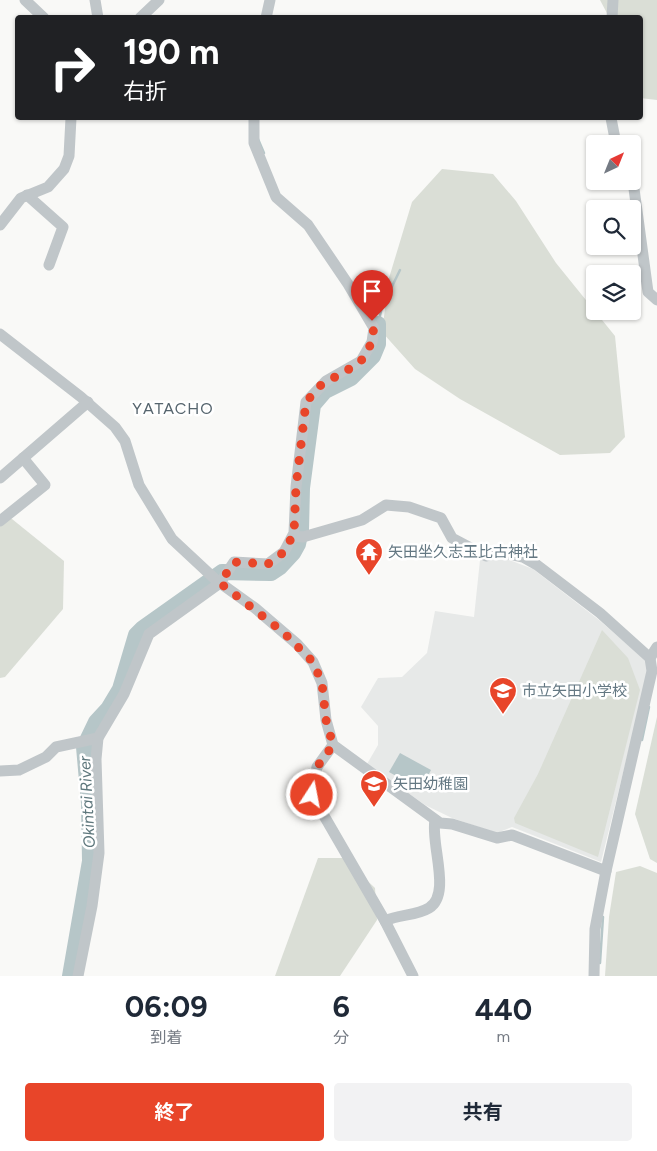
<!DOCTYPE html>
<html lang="ja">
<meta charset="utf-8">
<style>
:root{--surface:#fff;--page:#f2f2f3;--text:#1f2937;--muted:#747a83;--accent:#e84529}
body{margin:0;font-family:Figtree,"Noto Sans JP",sans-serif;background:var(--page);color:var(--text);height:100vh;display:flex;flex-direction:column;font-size:19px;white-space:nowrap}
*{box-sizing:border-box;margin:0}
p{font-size:16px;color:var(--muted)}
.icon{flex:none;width:28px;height:28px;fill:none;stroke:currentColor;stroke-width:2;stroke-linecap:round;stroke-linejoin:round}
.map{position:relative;height:976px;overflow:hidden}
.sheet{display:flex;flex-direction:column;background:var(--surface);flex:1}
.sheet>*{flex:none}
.banner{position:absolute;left:15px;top:15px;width:628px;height:105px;border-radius:5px;box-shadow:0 1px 4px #0004;background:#202124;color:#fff;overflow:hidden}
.needle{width:32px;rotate:43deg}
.fabs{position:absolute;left:586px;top:135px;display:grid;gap:10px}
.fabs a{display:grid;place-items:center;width:55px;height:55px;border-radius:5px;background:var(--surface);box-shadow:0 1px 4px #0004;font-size:25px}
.pin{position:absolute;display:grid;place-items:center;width:42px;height:42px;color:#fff;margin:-51px -21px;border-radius:50% 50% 50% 0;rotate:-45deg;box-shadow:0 0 5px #0007}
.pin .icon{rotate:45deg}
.me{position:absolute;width:55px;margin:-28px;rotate:11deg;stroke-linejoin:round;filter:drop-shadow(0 0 4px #0008)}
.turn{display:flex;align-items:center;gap:18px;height:105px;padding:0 25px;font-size:22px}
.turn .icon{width:65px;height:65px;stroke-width:2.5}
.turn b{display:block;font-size:35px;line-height:42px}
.eta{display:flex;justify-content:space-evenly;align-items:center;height:85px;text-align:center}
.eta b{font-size:30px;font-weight:700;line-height:35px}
.primary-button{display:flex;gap:10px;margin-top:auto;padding:10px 25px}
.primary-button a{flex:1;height:58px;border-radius:5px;background:var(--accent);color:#fff;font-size:20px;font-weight:700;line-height:58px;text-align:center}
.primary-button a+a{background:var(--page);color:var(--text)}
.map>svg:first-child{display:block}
.built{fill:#e7e9e8}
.green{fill:#daded6}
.water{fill:#b6c6c8}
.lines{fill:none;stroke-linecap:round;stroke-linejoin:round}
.stream{stroke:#b6c6c8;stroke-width:2.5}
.river{stroke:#b6c6c8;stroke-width:16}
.minor{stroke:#c0c6c9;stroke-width:11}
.route{stroke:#e84529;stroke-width:9;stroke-dasharray:0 16.2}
.labels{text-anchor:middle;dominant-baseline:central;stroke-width:5;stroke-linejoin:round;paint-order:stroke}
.poi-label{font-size:15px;fill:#647883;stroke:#fff;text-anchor:start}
.neighbourhood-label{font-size:16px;letter-spacing:1px;fill:#56656e;stroke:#fff}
.water-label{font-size:16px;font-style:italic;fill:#5e777c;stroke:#fff}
</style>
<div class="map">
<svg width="657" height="976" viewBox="0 0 657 976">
<rect width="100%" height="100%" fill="#f9f9f7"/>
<path class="built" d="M507 559 533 569 599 620 650 664 601 862 512 827 497 833 452 818 425 805 367 764 378 745V726L361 707 378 678 402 677 427 653 435 611 474 617 480 560Z"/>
<g class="green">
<path d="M600 0H657V100L640 98V18L609 17Z"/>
<path d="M442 169 493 174 516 201 556 263 615 336 625 437 610 453 560 455 460 399 415 369 382 332 389 278 412 202Z"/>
<path d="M0 518 12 519 64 561 63 609 5 677 0 678Z"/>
<path d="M602 630 628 658 640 690 598 857 515 823 514 818 538 774Z"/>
<path d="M657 717V863L650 859 635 814Z"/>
<path d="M318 858H343L375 888 377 920 340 976H275Z"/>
<path d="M640 866 657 873V976H605L609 917 616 872Z"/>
</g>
<path class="water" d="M400 753 431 770 421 790 389 772Z"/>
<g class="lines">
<g class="stream">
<path d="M258 139 264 153"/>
<path d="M372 315 378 324"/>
<path d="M378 324 382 307 400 270"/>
<path d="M642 740 649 707"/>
<path d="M600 963 603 917"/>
</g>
<path class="river" d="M70 976 90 861 89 803 84 747 96 722 108 709 120 689 136 635 143 628 222 572 271 573 280 567 293 553 298 544 301 530 302 488 313 405 325 391 351 378 373 356 378 344V324"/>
<g class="minor">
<path d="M25 0 44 18"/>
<path d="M95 0 98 18"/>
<path d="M140 18 159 0"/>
<path d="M266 18 270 0"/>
<path d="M612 18 613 0"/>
<path d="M611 118 616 144"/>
<path d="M632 174 648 292 657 300"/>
<path d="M27 195 63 227 49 265"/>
<path d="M0 225 21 198 48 187 64 169 69 156 71 118"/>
<path d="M0 334 81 397 115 427 125 441 139 485 172 539 216 580 255 608 297 644 313 662 322 683 326 720 333 745 440 823 452 824 497 838 512 835 606 871"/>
<path d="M0 478 88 402"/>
<path d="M0 521 45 485 23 458"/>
<path d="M294 536 303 537 362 520 386 505 409 507 441 518 452 538 486 556 498 552 523 557 537 565 600 613 650 658 652 671 606 871 595 929 594 976"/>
<path d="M650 658 657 647"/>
<path d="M333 745 317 767 312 795 385 921 413 976"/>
<path d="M0 771 19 770 46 757 56 747 98 738"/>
<path d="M385 921C399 914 416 916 429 908 452 894 430 843 435 820"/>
<path d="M78 976 92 906 99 853 96 759 98 738 124 694 149 634 220 583 234 562 268 564 284 552 294 533 296 487 306 402 326 381 361 361 372 342 374 328 348 284 308 225 276 197 254 143V118"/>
</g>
</g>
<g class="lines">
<path class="route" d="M312 795 317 767 333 745 326 720 322 683 313 662 283 632 220 583 234 562 268 564 284 552 294 533 296 487 306 402 321 385 358 364 366 355 374 336 372 321"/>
</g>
<defs>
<symbol id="temple-pin" viewBox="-11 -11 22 30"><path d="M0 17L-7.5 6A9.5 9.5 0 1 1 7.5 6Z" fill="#e84529" stroke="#fff"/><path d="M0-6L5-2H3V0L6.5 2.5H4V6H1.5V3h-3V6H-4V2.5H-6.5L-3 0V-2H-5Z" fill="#fff"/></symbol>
<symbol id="school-pin" viewBox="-11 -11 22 30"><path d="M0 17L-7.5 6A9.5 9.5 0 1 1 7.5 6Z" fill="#e84529" stroke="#fff"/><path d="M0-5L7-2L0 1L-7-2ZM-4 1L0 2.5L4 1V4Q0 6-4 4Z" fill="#fff"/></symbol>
</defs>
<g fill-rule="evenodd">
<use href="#temple-pin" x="353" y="536" width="32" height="43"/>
<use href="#school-pin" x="487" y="675" width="32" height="43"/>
<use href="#school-pin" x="358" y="768" width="32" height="43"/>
</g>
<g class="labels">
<g class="poi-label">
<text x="388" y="552">矢田坐久志玉比古神社</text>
<text x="522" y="691">市立矢田小学校</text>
<text x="393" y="784">矢田幼稚園</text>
</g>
<g class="neighbourhood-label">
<text x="173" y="408">YATACHO</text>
</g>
<g class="water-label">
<text transform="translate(87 802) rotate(-93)">Okintai River</text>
</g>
</g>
</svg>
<div class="fabs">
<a><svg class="needle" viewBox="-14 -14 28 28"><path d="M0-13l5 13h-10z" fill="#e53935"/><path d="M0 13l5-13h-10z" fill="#747a83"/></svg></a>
<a><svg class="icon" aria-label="search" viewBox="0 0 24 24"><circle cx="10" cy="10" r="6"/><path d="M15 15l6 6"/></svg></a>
<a><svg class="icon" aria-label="layers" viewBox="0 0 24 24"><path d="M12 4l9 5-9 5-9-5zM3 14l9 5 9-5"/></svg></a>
</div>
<div class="pin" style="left:372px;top:321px;background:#d93025"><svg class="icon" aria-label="arrive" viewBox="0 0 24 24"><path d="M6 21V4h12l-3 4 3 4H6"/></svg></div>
<svg class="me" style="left:312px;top:795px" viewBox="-20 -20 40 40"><circle r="17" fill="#e84529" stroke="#fff" stroke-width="3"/><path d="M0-11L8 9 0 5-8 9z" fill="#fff"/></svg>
<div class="banner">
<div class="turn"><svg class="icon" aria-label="right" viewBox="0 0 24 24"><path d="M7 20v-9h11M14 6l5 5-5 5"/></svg><div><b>190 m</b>右折</div></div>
</div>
</div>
<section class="sheet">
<div class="eta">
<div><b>06:09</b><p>到着</p></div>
<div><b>6</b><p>分</p></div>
<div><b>440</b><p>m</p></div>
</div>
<div class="primary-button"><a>終了</a><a>共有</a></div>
</section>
